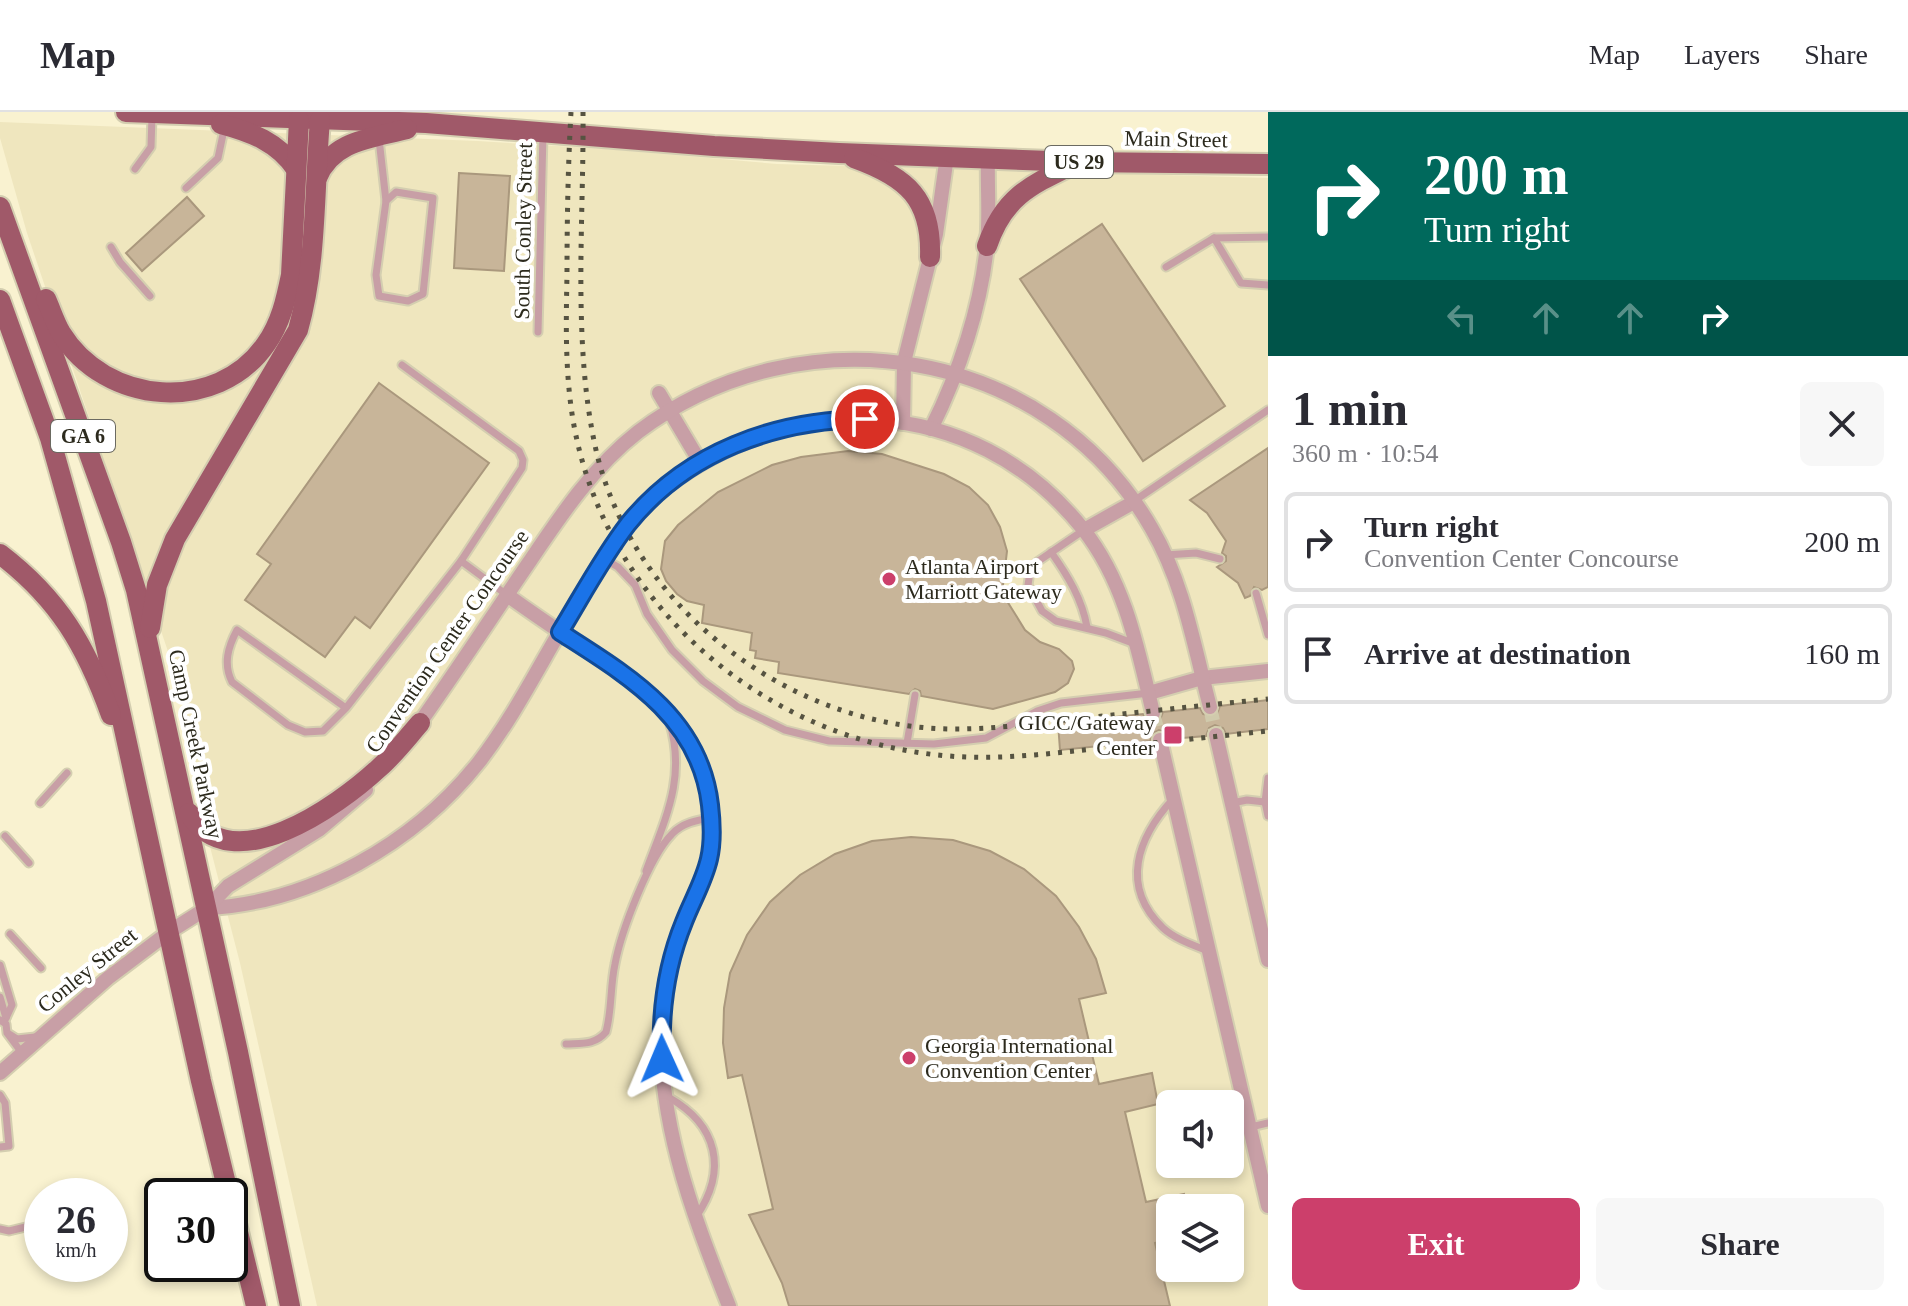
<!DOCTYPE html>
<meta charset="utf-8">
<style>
:root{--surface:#fff;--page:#f7f7f7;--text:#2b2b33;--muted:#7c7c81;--line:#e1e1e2;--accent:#cc3f6b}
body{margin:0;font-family:Georgia,serif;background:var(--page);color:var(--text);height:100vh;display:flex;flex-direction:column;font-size:30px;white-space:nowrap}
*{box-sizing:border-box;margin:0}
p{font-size:26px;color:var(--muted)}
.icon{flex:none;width:44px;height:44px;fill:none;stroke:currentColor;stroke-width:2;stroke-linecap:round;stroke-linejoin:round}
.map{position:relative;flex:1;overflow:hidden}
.details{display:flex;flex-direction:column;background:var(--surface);width:640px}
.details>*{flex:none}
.banner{background:#00695c;color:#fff;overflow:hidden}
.tools{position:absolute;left:1156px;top:978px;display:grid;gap:16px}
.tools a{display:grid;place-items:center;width:88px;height:88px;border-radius:12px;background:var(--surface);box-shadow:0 4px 12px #0003;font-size:40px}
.speed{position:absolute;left:24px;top:1066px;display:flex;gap:16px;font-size:40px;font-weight:700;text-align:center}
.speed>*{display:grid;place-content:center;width:104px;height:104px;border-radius:50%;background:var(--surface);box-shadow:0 4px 12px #0003;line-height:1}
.speed small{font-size:20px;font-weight:400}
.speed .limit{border:4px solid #111;border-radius:12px;background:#fff;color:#111}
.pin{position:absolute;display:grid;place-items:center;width:68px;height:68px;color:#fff;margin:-34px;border:4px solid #fff;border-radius:50%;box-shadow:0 2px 8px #0007}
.me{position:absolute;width:88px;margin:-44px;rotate:359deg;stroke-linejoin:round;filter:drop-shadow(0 0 6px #0008)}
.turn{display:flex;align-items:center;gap:28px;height:168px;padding:0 24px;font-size:36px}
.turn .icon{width:104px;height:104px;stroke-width:2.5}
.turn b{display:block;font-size:56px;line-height:68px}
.lanes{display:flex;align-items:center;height:76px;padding:0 24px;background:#0003;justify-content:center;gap:40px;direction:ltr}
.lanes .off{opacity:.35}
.round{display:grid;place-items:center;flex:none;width:84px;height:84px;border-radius:12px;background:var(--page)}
.summary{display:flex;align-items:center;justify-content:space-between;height:136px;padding:0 24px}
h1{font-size:48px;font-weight:700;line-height:60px}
.cta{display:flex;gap:16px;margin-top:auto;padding:16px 24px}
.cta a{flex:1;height:92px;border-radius:12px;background:var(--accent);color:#fff;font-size:32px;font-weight:700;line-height:92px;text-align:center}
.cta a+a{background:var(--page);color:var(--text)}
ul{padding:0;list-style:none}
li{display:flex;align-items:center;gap:24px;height:100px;margin:0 16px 12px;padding:0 8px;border:4px solid var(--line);border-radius:12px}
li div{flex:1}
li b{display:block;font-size:30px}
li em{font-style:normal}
header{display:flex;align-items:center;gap:48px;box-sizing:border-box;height:112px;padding:0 40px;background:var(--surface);border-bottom:2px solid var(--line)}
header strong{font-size:38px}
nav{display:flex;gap:44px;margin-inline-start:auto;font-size:28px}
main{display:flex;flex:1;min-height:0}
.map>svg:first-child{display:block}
.built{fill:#efe6be;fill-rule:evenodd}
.building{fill:#c8b599;stroke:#aa987d;stroke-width:2}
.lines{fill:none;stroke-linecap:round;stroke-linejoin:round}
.minor-tunnel{stroke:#d0caac;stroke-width:14;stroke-dasharray:14 7;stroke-linecap:butt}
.service-casing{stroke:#d4ceb0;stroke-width:11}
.minor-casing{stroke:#d4ceb0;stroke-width:18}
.primary-casing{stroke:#d4ceb0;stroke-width:24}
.service{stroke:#c89fa6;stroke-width:7}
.minor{stroke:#c89fa6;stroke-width:14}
.primary{stroke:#a05969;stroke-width:20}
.rail{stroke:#565341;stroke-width:5;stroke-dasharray:4 8;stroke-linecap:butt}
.route-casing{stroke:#114b97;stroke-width:20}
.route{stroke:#1a73e8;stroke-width:14}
.poi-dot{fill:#cc3f6b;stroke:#fff;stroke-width:3}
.labels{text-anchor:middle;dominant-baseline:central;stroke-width:8;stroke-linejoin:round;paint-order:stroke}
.shield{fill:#fff;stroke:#6b6a61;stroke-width:2}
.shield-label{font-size:20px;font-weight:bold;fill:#2c2a1d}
.street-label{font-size:22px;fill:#2c2a1d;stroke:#fff}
.poi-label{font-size:22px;fill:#2c2a1d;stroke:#fff;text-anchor:start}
</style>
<header>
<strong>Map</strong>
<nav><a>Map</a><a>Layers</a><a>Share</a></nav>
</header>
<main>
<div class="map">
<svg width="1268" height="1194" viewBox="0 0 1268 1194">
<rect width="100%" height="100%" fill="#f9f2d0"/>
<path class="built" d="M0 10 478 29 606 37 777 52 1268 66V1194H317L240 851 200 696 185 590 27 121 0 26ZM1170 992H1230V1052H1170ZM1170 1096H1230V1156H1170Z"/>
<g class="building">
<path d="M459 61 510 64 504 159 454 156Z"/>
<path d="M187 85 204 104 142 159 126 141Z"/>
<path d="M1102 112 1225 294 1143 349 1020 167Z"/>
<path d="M379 271 489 351 370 516 355 505 325 545 245 488 271 452 257 442Z"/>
<path d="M1268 336V475L1262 478 1254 475 1250 484 1245 486 1238 471 1217 455 1226 449V444L1222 441 1226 429 1207 401 1190 388Z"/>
<path d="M848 339 882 342 944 362 969 375 988 393 1000 415 1007 439 1003 473 1007 489 1025 518 1040 530 1059 537 1072 549 1074 557 1068 571 1055 580 993 597 921 584 920 579 915 577 909 582 778 561 779 550 755 546 756 539 750 538 752 521 702 511 704 493 687 489 677 482 666 469 661 457 665 429 678 413 718 380 772 353 801 345Z"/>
<path d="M1268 588V617L1226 622 1223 616 1215 613 1209 616 1206 624 1170 627 1167 621 1159 618 1153 621 1150 629 1060 638 1058 611 1143 602 1146 608 1154 611 1160 608 1163 600 1200 596 1203 602 1212 605 1217 602 1220 594Z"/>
<path d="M911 725 953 728 990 739 1024 757 1056 784 1079 815 1096 847 1106 881 1079 887 1099 972 1152 961 1158 992 1125 1000 1146 1090 1184 1082 1187 1096H1170V1127L1155 1131 1170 1194H789L782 1171 749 1103 773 1097 742 963 728 966 723 931 724 896 730 861 747 823 770 790 800 763 835 742 872 729Z"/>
</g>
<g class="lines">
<g class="minor-tunnel">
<path d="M1210 595 1216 623"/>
<path d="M1153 601 1160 628"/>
</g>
<defs>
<g id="service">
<path d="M379 27 386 89"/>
<path d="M135 57 151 35 152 4"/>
<path d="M186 76 218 46 225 13"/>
<path d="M396 80 433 86 423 182 408 189 379 184 376 163 386 89Z"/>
<path d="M1214 126 1241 171 1268 173"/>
<path d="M111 135 120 150 150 184"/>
<path d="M1166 155 1214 126 1268 125"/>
<path d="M538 220 543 22"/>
<path d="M402 253 519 339 523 348 522 356 461 449"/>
<path d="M1134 389 1268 298"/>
<path d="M1084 418 1037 450 1030 460 1028 473 1042 499 1056 509 1106 521 1135 532"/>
<path d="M1051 440C1068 464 1082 487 1087 515"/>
<path d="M1165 443 1196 441 1220 447"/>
<path d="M604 447 618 455 635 473 647 502 672 538 703 569 738 595 785 618 829 629 934 632 986 626 1037 599 1061 591 1149 581"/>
<path d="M1256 481 1268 523"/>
<path d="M346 596 237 518C228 535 223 552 232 570L288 613 305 620 323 619 346 596 461 449 507 483"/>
<path d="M907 631 915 583"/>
<path d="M1268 666 1265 690 1268 704"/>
<path d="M1173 687C1138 725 1119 774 1163 816 1175 827 1193 833 1208 839"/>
<path d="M40 691 67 661"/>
<path d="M1232 691 1247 688 1265 690"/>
<path d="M5 724 29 751"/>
<path d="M646 759C665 707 687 665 669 609"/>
<path d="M10 822 41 856"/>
<path d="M0 853 12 893 6 906"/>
<path d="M0 885 6 906"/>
<path d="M0 908 6 912 7 921 22 941"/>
<path d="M9 922 17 927 35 925"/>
<path d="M566 932C582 931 595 933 606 920 612 898 610 875 615 852 621 820 649 745 672 722 682 711 697 708 711 706"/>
<path d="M0 983 5 991 9 1034 0 1035"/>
<path d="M668 985C718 1013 728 1058 696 1105"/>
<path d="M1230 1020 1268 1011"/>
<path d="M0 1117 9 1119 38 1112"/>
</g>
<g id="minor">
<path d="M659 281 700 350"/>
<path d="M903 311 904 250 936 122 947 44"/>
<path d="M931 317C959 261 981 195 987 133 990 104 987 74 988 45"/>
<path d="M1084 418 1134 390"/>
<path d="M507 483C533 502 560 520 587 538 647 578 701 614 710 692 712 710 713 729 709 746 705 768 693 788 685 808 673 836 665 865 662 896 654 1001 691 1098 729 1194"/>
<path d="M1149 581 1202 566 1268 559"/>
<path d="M414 619C454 563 491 506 530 449 561 403 593 355 638 320 802 196 1048 234 1152 417 1184 472 1194 534 1210 595"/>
<path d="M1216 623 1268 848"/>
<path d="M1160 628 1268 1094"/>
<path d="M207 796C311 791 415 731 479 650 513 606 538 556 566 509 592 467 615 418 653 385 784 275 973 279 1083 417 1125 470 1138 537 1153 601"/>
<path d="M0 961 108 866 169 820 207 796 228 774 320 717 366 678"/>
</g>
<g id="primary">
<path d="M126 0 426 11 714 34 839 41 1078 50 1268 52"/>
<path d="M221 12C251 20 278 30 296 57"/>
<path d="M854 46C907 65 932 87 930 145"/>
<path d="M317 66C332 28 373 26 407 17"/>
<path d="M0 95 121 430 136 478 238 940 290 1194"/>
<path d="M987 134C1004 84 1031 73 1076 51"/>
<path d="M46 187C51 198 55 211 61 221 105 293 217 303 266 232 281 211 286 187 291 163L299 8"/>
<path d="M0 188 50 326 96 489 201 969 229 1084"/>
<path d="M0 442C59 487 86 534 111 603"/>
<path d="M150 516 157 473 175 427 298 218C317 151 314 78 320 8"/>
<path d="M189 701C231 771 338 694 379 656 394 643 407 626 420 611"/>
<path d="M230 1087 256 1194"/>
</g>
</defs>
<use href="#service" class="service-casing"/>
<use href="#minor" class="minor-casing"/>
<use href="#primary" class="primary-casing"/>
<use href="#service" class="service"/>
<use href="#minor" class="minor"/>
<use href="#primary" class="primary"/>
<g class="rail">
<path d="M571 0C568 54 567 108 567 163 566 211 565 260 573 308 604 492 765 630 949 644 997 648 1046 642 1094 637 1152 631 1210 625 1268 619"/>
<path d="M583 0C584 108 572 232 596 338 611 404 649 466 698 512 768 577 859 617 955 617 997 617 1040 611 1082 606 1144 600 1206 593 1268 587"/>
</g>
</g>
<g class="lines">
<defs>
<path id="route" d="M662 947C660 899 666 854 684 810 692 789 704 769 709 747 713 730 712 710 710 693 700 605 627 563 560 520 582 484 602 446 628 412 686 340 775 308 865 307"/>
</defs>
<use href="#route" class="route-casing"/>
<use href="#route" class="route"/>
</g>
<g class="poi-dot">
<circle cx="889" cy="467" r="8"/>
<rect x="1163" y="613" width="20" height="20" rx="4"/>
<circle cx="909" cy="946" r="8"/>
</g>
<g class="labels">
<g class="shield">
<rect x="1045" y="34" width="68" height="32" rx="6"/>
<rect x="51" y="308" width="64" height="32" rx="6"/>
</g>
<g class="shield-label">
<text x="1079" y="50">US 29</text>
<text x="83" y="324">GA 6</text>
</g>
<g class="street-label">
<text transform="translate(1176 27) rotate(1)">Main Street</text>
<text transform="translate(523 119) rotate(-89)">South Conley Street</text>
<text transform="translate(447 529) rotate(-55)">Convention Center Concourse</text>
<text transform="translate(196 632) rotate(78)">Camp Creek Parkway</text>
<text transform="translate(87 858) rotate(-39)">Conley Street</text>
</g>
<g class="poi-label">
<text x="905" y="454">Atlanta Airport<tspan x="905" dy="25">Marriott Gateway</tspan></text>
<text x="1155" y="610" text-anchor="end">GICC/Gateway<tspan x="1155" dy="25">Center</tspan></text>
<text x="925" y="933">Georgia International<tspan x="925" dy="25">Convention Center</tspan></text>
</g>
</g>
</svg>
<div class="tools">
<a><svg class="icon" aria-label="sound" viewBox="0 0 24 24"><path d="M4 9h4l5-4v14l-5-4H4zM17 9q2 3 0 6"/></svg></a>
<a><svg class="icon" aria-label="layers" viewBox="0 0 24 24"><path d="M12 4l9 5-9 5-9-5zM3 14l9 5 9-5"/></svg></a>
</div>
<div class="speed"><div>26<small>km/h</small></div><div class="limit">30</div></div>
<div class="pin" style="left:865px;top:307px;background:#d93025"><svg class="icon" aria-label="arrive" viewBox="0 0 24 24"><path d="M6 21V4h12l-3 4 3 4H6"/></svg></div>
<svg class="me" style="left:662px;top:947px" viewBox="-20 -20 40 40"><path d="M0-17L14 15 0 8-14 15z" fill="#1a73e8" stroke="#fff" stroke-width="4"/></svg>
</div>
<section class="details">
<div class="banner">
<div class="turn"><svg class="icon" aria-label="right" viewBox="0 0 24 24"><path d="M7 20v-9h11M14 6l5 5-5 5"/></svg><div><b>200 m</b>Turn right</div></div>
<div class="lanes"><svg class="icon off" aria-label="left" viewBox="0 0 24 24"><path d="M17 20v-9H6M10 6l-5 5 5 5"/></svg><svg class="icon off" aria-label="ahead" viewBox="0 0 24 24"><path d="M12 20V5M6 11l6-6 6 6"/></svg><svg class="icon off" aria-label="ahead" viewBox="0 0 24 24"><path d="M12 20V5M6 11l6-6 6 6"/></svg><svg class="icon" aria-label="right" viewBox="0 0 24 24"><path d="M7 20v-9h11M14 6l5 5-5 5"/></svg></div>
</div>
<div class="summary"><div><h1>1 min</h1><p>360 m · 10:54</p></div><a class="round"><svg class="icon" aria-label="close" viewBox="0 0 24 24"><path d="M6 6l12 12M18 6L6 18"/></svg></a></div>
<ul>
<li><svg class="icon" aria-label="right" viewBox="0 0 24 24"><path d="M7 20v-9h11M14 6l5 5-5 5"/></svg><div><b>Turn right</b><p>Convention Center Concourse</p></div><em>200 m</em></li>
<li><svg class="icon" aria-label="arrive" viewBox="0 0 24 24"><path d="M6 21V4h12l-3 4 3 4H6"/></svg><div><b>Arrive at destination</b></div><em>160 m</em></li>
</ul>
<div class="cta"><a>Exit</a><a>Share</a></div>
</section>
</main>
